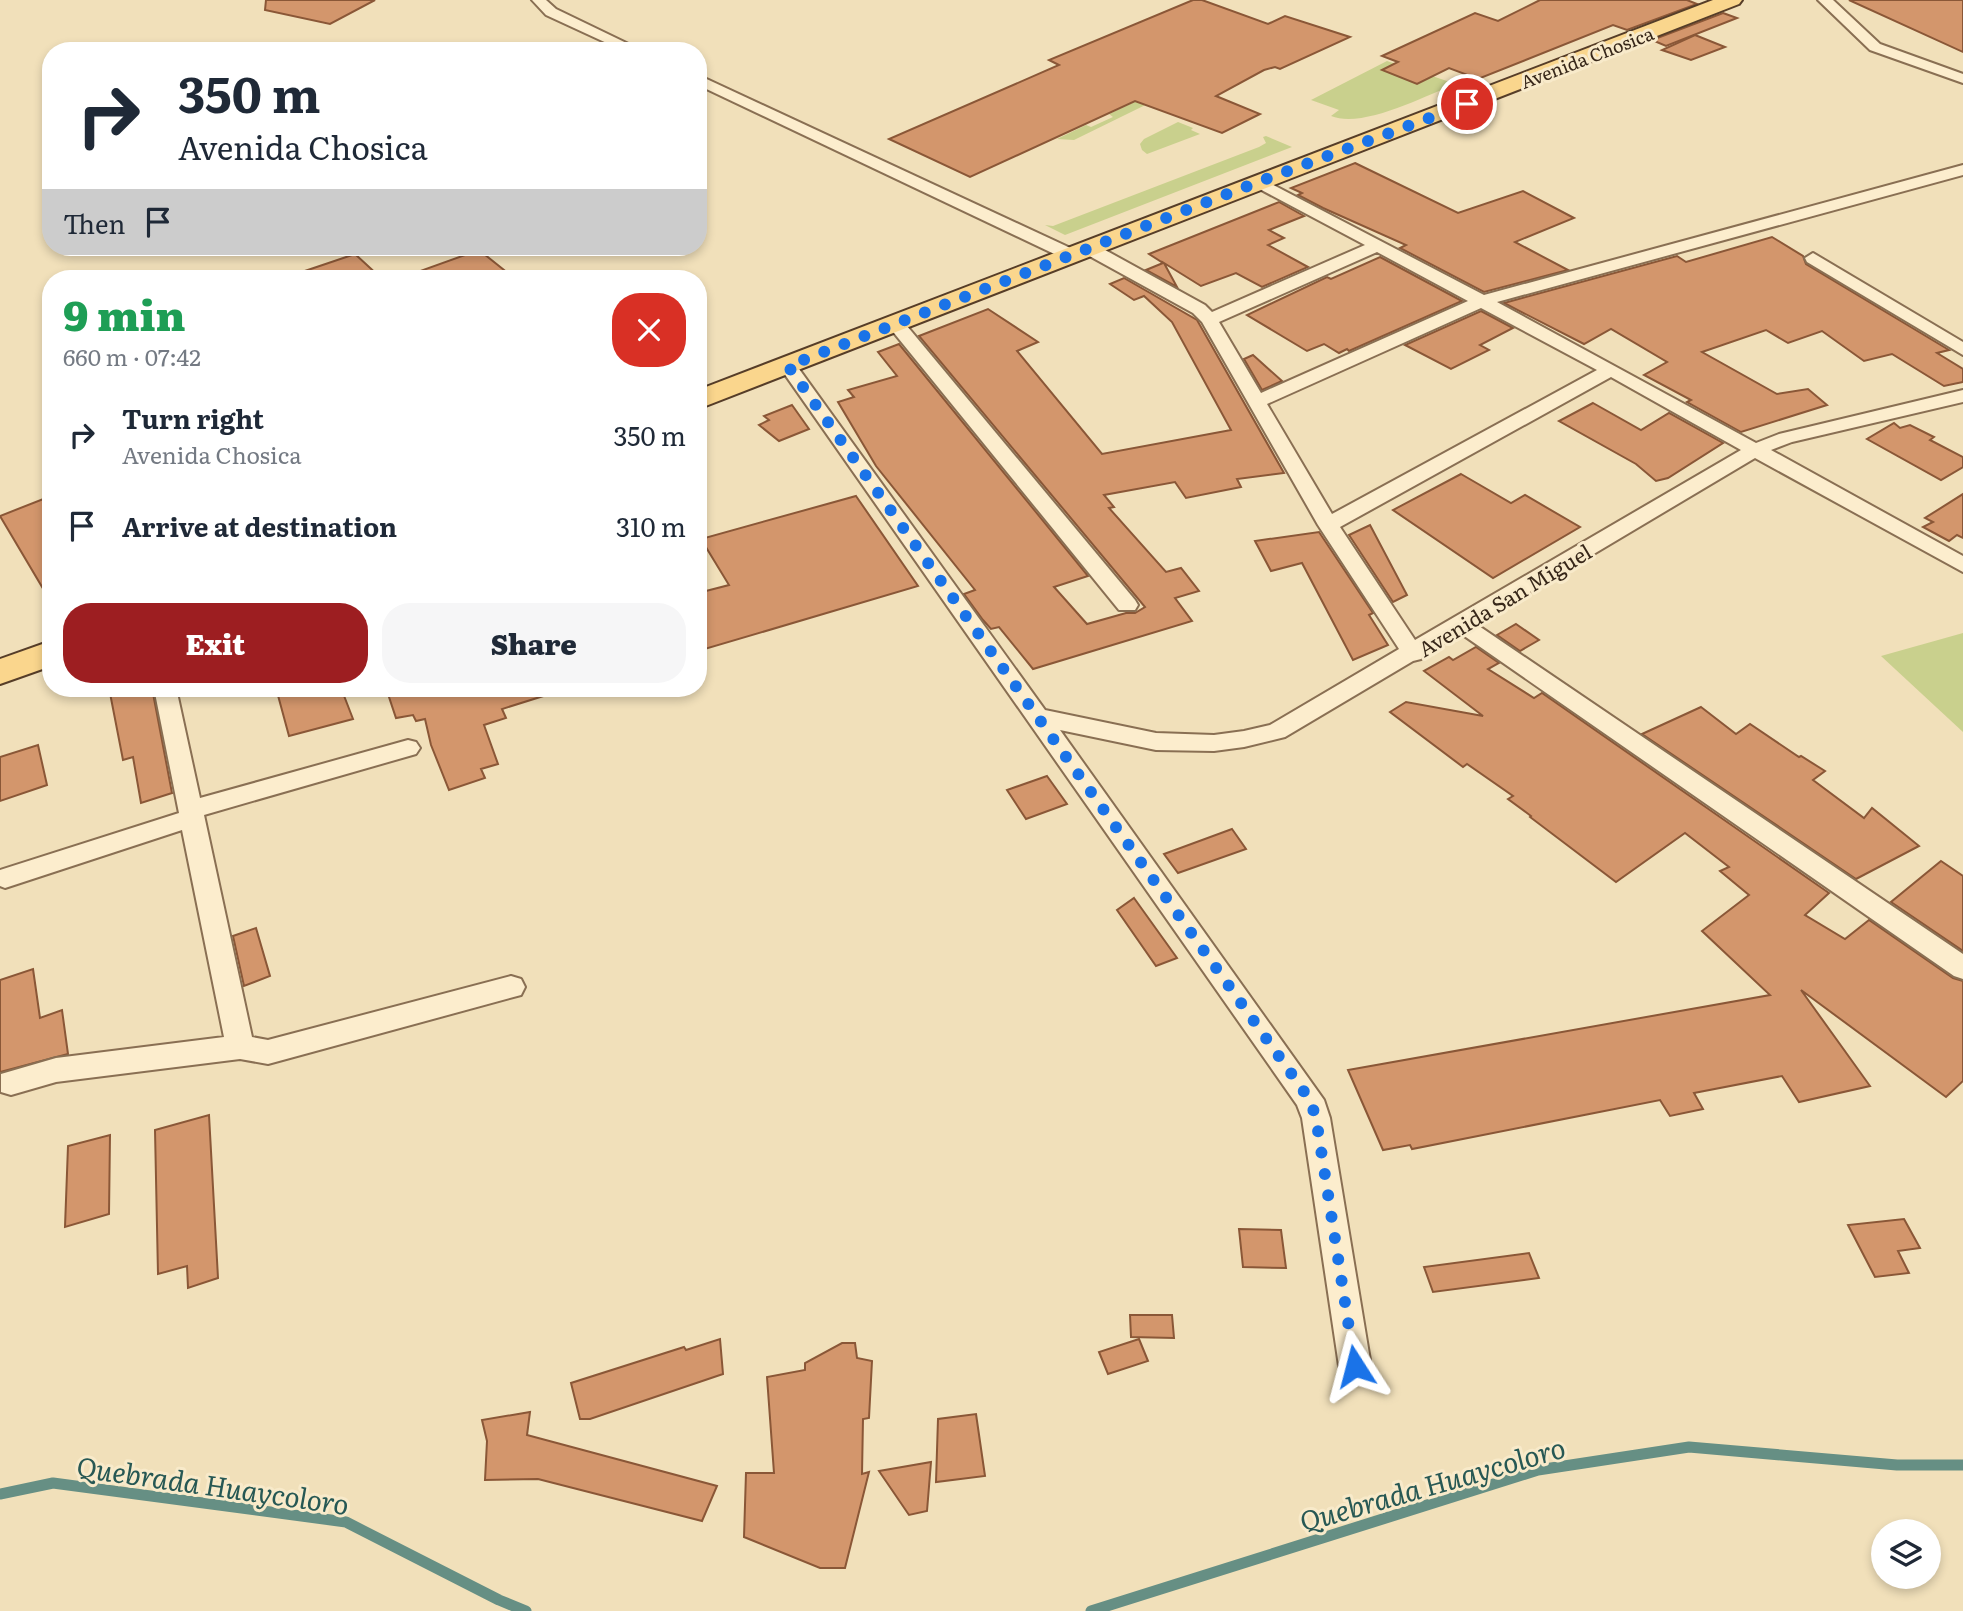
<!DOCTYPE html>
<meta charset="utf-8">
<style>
:root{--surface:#fff;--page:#f6f6f7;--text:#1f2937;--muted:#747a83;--accent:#9d1e21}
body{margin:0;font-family:Literata,serif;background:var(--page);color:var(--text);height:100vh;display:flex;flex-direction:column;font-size:26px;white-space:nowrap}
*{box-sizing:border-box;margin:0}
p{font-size:23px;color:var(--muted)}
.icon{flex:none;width:38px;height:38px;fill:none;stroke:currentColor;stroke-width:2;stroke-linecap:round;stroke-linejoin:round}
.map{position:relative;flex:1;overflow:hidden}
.details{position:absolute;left:42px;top:270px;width:665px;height:427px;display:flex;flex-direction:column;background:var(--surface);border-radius:28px;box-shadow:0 4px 10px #0003}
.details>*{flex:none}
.banner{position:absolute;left:42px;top:42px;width:665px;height:214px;border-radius:28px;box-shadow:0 4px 10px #0003;background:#fff;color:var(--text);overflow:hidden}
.tools{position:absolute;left:1871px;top:1519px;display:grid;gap:14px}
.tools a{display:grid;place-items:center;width:70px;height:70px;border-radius:50%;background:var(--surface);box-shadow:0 4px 10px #0003;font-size:35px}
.pin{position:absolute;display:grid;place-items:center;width:60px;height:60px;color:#fff;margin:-30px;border:4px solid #fff;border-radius:50%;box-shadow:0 2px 7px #0007}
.me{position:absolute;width:77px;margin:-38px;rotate:351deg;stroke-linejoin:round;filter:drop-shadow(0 0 5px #0008)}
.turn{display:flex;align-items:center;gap:24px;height:147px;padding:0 21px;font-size:32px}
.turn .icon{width:91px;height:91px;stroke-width:2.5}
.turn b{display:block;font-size:49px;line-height:60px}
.then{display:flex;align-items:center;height:66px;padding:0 21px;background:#0003;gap:14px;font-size:26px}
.round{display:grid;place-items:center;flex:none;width:74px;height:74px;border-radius:28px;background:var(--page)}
.head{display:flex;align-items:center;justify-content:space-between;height:119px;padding:0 21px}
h1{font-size:42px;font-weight:800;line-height:52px;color:#1e9e55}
.primary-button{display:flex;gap:14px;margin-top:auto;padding:14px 21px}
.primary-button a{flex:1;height:80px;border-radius:28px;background:var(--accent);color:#fff;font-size:28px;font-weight:800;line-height:80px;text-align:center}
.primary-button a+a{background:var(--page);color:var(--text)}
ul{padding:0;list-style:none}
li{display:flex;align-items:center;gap:21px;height:91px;padding:0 21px}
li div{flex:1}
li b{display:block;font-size:26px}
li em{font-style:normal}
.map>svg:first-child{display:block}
.green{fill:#c9d08d}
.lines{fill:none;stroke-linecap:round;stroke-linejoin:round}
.stream{stroke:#668f84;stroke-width:11}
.building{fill:#d3966c;stroke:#8a5737;stroke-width:2}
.street-casing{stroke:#896f53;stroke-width:4}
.primary-casing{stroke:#563d28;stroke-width:4}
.street{fill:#fcedcd;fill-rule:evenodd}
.primary{fill:#fad68d;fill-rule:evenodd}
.route{stroke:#1a73e8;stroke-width:12;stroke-dasharray:0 21.6}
.labels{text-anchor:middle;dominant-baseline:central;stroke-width:6;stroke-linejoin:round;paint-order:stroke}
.far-street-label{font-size:18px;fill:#372719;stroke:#f8eaca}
.street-label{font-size:21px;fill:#372719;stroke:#f8eaca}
.near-water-label{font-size:28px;font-style:italic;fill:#275854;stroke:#f8eaca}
</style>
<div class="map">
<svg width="1963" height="1611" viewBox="0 0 1963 1611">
<rect width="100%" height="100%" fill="#f1e0ba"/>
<g class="green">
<path d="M1387 61 1456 84C1424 96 1363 129 1331 116L1339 110 1311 100Z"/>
<path d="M1175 83 1178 89 1074 140 1057 139 1086 125 1091 127 1113 117 1109 114Z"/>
<path d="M1178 122 1193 128 1191 130 1200 134 1147 154 1142 150 1140 144 1144 139Z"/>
<path d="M1266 136 1292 147 1065 235 1045 225 1053 226 1259 147 1266 143 1263 137Z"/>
<path d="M1963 633V732L1881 656Z"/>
</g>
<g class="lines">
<g class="stream">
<path d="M0 1494 53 1483 346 1522 499 1600 526 1611"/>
<path d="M1091 1611 1538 1470 1689 1447 1897 1465H1963"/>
</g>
</g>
<g class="building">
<path d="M266 0H375L330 24 265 10Z"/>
<path d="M1193 0H1202L1268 24 1285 16 1350 37 1280 69 1275 67 1264 70 1216 96 1260 114 1222 133 1135 101 970 177 889 139 1059 65 1049 60Z"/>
<path d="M1540 0H1687L1697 4 1627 30 1613 25 1478 79 1449 68 1417 84 1382 70 1398 62 1382 56 1475 13 1498 21Z"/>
<path d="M1849 0H1963V52Z"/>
<path d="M1723 13 1737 18 1666 46 1652 40Z"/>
<path d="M1695 35 1725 47 1691 60 1662 50Z"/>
<path d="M1355 163 1458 213 1523 191 1574 218 1515 242 1568 270 1484 292 1400 248 1406 245 1323 208 1298 195 1302 193 1291 188Z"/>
<path d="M1279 202 1304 216 1269 230 1284 238 1268 245 1308 267 1262 287 1236 273 1201 286 1164 263 1177 287 1146 270 1163 263 1149 254Z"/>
<path d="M1772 237 1803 256 1806 264 1949 350 1937 353 1963 369V382L1944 386 1892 354 1864 361 1822 331 1788 343 1766 330 1702 352 1777 394 1808 389 1827 405 1741 432 1687 402 1691 400 1644 375 1667 362 1611 329 1584 344 1504 303 1677 256 1686 262Z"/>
<path d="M479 250 514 278H410L409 275Z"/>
<path d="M355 254 381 278H297L296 274Z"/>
<path d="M1380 257 1462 301 1349 351 1347 349 1339 353 1324 344 1307 351 1247 315 1327 277 1331 279Z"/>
<path d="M1124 278 1197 320 1284 473 1237 479 1241 487 1186 498 1175 482 1104 495 1114 507 1109 508 1166 572 1181 568 1199 591 1175 598 1192 621 1033 669 999 627 991 629 983 620 964 594 975 590 876 466 838 402 854 397 848 390 897 376 878 352 899 344 1088 576 1054 587 1087 624 1126 613H1135L1145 607 919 336 988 309 1038 342 1017 351 1102 454 1231 430 1172 322 1144 296 1134 300 1110 284Z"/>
<path d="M1481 311 1513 328 1480 345 1489 350 1451 369 1405 345Z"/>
<path d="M1253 355 1282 381 1262 390 1244 359Z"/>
<path d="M1593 403 1641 430 1669 413 1723 443 1668 478 1656 481 1636 464 1559 421Z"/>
<path d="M792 405 809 429 779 441 759 425 769 420 764 416Z"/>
<path d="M1894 423 1900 428 1910 425 1934 437 1930 440 1963 457V467L1941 480 1867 439Z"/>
<path d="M1461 474 1511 503 1525 495 1580 527 1493 578 1393 510Z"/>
<path d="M1963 494V538L1957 535 1949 541 1923 527 1933 522 1925 518Z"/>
<path d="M51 496V602L0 516Z"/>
<path d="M856 496 918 586 698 651V593L729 585 701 539Z"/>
<path d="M1370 525 1407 595 1393 602 1349 535Z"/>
<path d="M1319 532 1373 613 1369 615 1388 645 1353 660 1302 563 1271 571 1255 541Z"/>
<path d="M1516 624 1539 640 1520 651 1497 635Z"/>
<path d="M1476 647 1499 663 1488 669 1534 698 1542 693 1829 893 1805 915 1845 939 1869 920 1953 978 1963 981V1081L1946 1097 1801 990 1870 1086 1799 1102 1782 1076 1694 1093 1703 1109 1670 1116 1660 1100 1412 1149 1410 1145 1383 1150 1348 1070 1770 995 1702 931 1749 895 1720 871 1729 867 1685 833 1616 882 1530 817 1531 816 1508 799 1513 796 1467 764 1463 767 1390 712 1406 702 1483 716 1424 671 1449 657 1453 660Z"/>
<path d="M109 688H152L172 793 141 803 133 757 123 760Z"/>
<path d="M276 688H341L353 719 289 736Z"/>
<path d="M386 688H552L553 693 502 709 506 718 484 725 498 764 481 769 485 778 449 790 431 745 425 719 416 721 413 715 396 718Z"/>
<path d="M1701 707 1736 734 1750 724 1799 757 1801 756 1825 771 1813 780 1864 818 1872 808 1919 846 1856 879 1642 734Z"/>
<path d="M38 745 47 785 0 801V757Z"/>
<path d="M1047 776 1067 804 1026 819 1007 790Z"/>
<path d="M1232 829 1246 849 1178 873 1164 854Z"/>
<path d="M1941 861 1963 876V951L1891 902Z"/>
<path d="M1134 898 1177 958 1156 966 1117 910Z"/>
<path d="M256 928 270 976 244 986 233 936Z"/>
<path d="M33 969 40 1018 62 1010 68 1054 0 1072V980Z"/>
<path d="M209 1115 218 1278 188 1288 187 1266 158 1274 155 1130Z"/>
<path d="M110 1135 109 1214 65 1227 68 1146Z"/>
<path d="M1904 1219 1920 1248 1898 1251 1909 1273 1875 1277 1848 1225Z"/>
<path d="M1239 1229 1281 1230 1286 1268 1243 1267Z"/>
<path d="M1529 1253 1539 1278 1433 1292 1424 1267Z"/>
<path d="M1130 1315H1172L1174 1338 1131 1337Z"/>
<path d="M720 1339 723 1374 590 1419H580L571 1383 684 1347 686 1350Z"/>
<path d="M1139 1339 1148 1361 1108 1374 1099 1352Z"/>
<path d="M842 1343H855L857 1358 872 1361 869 1418 863 1419 862 1474 869 1472 845 1568H820L744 1537 746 1473H774L767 1377 805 1370V1363Z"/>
<path d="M530 1412 527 1435 717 1486 702 1521 538 1479 485 1480 487 1441 482 1420Z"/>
<path d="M976 1414 985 1476 936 1482 938 1419Z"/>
<path d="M931 1462 927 1511 909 1515 879 1471Z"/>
</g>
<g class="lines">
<defs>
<g id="street">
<path d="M532 0H546L556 9 643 51H624L546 15Z"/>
<path d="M1818 0H1833L1880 44 1963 74V83L1870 50Z"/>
<path d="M698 75 1079 252 1081 256 1079 260H1067L698 85Z"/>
<path d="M1963 165V175L1497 302 1756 443 1779 434 1963 390V402L1792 442 1771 450 1963 556V572L1755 458 1476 624 1963 954V979L1954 976 1460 633 1424 655 1421 659 1413 661 1285 737 1244 747 1214 751 1156 750 1060 730 1324 1100 1330 1118 1371 1366 1366 1377 1355 1382 1344 1377 1339 1366 1302 1118 1297 1105 779 366 782 362H794L1045 710 1156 733 1214 735 1244 731 1270 725 1399 649 1318 525 1202 322 1193 313 1084 253 1082 249 1084 245H1096L1205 305 1212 312 1365 245 1252 185 1250 182 1252 179 1258 177 1484 295ZM1377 252 1468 301 1261 393 1219 322ZM1481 308 1597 370 1332 514 1267 404ZM1611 377 1741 450 1415 640 1340 527Z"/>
<path d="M1813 253 1963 342V355L1807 262 1805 258Z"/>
<path d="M896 319 902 320 1135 600 1138 605 1135 610H1119L890 328 887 324Z"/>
<path d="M154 688H176L200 798 408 740 416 742 420 748 416 754 204 815 252 1037 268 1040 511 976 521 979 525 987 521 995 268 1064 240 1059 56 1082 11 1095 1 1092V1074L56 1058 224 1037 182 830 5 888 0 886V870L179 813Z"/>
</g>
<g id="primary">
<path d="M1713 0H1742L1739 4 698 409V390Z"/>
<path d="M51 641V666L0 684V659Z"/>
</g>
</defs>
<use href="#street" class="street-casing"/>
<use href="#primary" class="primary-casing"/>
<use href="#street" class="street"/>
<use href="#primary" class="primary"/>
</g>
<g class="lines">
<path class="route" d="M1355 1366 1316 1118 1310 1100 788 366 1258 182 1467 104"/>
</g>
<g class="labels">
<g class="far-street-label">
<text transform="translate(1587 57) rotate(-21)">Avenida Chosica</text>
</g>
<g class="street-label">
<text transform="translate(1504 599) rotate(-31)">Avenida San Miguel</text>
</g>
<g class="near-water-label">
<text transform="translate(1432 1483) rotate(-16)">Quebrada Huaycoloro</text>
<text transform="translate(213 1484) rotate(8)">Quebrada Huaycoloro</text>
</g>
</g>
</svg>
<div class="tools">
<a><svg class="icon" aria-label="layers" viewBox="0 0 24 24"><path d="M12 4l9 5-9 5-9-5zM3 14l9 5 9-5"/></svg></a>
</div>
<div class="pin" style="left:1467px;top:104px;background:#d93025"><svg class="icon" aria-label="arrive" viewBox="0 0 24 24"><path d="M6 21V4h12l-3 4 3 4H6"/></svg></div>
<svg class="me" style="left:1355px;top:1366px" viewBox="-20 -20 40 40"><path d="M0-17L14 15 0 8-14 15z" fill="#1a73e8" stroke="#fff" stroke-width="4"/></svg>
<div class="banner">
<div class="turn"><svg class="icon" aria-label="right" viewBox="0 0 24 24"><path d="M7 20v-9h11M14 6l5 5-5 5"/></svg><div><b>350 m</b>Avenida Chosica</div></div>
<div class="then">Then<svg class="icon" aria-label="arrive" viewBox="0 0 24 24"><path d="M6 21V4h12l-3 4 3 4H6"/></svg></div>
</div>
<section class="details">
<div class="head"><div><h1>9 min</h1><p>660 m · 07:42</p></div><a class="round" style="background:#d93025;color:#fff"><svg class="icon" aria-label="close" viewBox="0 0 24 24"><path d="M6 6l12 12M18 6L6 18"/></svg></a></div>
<ul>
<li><svg class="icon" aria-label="right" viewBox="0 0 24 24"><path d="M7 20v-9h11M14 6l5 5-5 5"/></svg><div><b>Turn right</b><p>Avenida Chosica</p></div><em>350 m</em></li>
<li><svg class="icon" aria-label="arrive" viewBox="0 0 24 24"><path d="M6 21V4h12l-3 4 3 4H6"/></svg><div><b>Arrive at destination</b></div><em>310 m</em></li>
</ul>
<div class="primary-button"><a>Exit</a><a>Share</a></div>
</section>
</div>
